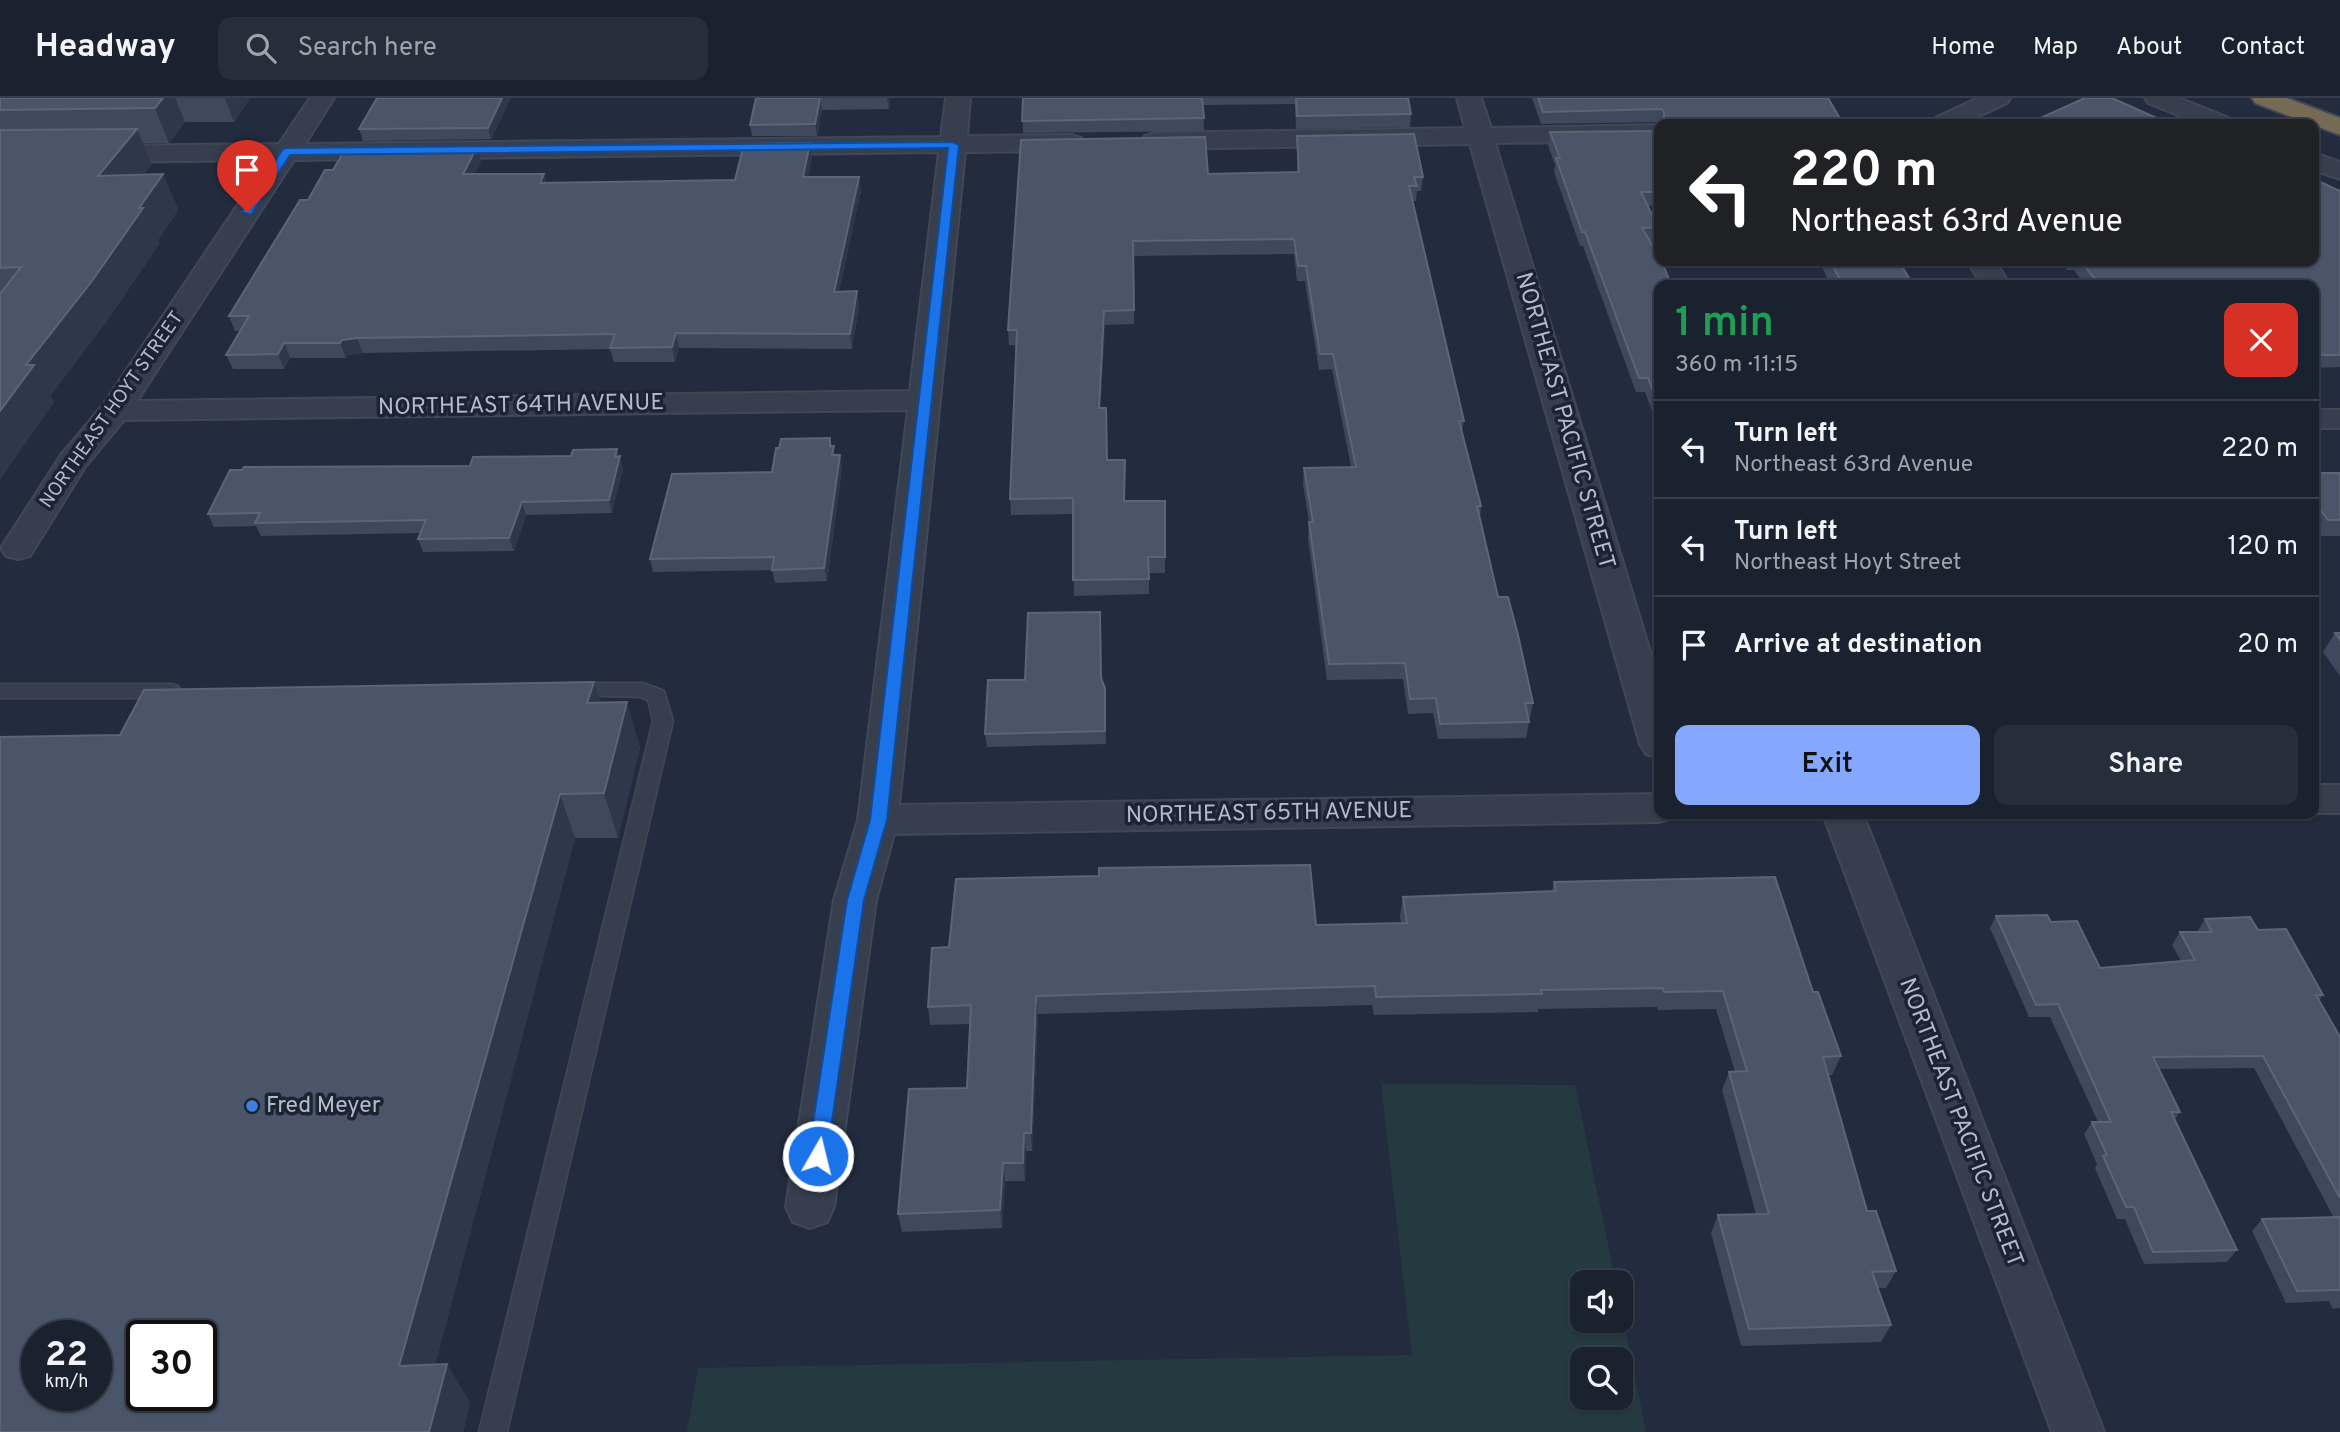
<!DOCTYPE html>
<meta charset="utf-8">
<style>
:root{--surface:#1a212f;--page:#272e3b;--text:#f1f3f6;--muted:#9fa3aa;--line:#383e4b;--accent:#86a8fc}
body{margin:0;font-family:Overpass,sans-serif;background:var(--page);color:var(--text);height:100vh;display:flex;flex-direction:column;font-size:26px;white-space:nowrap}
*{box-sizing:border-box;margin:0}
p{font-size:23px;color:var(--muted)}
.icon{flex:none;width:38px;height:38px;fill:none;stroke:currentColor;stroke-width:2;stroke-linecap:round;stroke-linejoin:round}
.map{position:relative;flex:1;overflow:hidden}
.sheet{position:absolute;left:1654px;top:182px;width:665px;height:539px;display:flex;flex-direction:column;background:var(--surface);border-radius:14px;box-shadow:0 2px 5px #0004,0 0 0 2px var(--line)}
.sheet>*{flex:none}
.top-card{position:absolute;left:1654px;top:21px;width:665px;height:147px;border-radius:14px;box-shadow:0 2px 5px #0004,0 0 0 2px var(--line);background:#202124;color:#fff;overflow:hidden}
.fabs{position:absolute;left:1570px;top:1172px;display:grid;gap:14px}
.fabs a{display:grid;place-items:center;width:63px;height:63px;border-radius:14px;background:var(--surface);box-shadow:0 2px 5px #0004,0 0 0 2px var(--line);font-size:35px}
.speed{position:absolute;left:21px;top:1222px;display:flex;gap:14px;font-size:35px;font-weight:700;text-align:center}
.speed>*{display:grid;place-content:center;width:91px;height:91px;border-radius:50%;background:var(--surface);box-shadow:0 2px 5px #0004,0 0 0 2px var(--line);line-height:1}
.speed small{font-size:18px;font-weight:400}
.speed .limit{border:4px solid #111;border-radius:10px;background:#fff;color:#111}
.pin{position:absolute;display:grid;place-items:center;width:60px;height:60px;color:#fff;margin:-72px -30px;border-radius:50% 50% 50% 0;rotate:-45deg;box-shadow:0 0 7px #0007}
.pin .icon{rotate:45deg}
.me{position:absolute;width:77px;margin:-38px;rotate:8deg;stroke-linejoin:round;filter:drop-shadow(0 0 5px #0008)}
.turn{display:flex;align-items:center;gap:24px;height:147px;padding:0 21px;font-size:32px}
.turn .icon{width:91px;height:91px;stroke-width:2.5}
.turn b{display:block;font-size:49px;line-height:60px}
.round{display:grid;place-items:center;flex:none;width:74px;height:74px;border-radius:14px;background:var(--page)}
.summary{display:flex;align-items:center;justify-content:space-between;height:119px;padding:0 21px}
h1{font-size:42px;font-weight:600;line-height:52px;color:#1e9e55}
.primary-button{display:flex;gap:14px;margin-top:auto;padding:14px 21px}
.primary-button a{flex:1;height:80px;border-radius:14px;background:var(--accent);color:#111;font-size:28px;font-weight:600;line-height:80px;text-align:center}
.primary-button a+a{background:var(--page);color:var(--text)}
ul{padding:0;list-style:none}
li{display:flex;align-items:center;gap:21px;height:98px;padding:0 21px;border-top:2px solid var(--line)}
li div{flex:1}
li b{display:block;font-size:26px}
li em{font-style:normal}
header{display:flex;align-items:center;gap:42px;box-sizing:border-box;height:98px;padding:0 35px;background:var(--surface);border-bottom:2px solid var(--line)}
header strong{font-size:33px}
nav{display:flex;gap:38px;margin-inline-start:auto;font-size:24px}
.search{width:490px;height:63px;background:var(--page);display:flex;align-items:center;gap:18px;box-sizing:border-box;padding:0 24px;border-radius:14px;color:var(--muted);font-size:26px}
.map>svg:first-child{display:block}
.green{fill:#253a40;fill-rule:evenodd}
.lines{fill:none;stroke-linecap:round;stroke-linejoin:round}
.lane-casing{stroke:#404858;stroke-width:3}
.street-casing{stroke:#404858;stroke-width:4}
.highway-casing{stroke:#3f4757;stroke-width:4}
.lane{fill:#373f4f;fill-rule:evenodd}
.street{fill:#373f4f;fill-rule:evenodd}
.highway{fill:#756b54;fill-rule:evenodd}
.wall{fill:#3e495d}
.shaded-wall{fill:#2e384c}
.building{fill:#4a5569;stroke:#5b6578;stroke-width:2;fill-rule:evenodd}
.route{fill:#1a73e8;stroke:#114b97;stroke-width:2}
.shop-dot{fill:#3f7fe0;stroke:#1c2434;stroke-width:2.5}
.labels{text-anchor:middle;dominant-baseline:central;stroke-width:7;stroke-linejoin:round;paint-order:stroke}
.far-street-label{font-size:19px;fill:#b3baca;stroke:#1c2434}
.street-label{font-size:23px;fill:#b3baca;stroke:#1c2434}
.poi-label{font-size:23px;fill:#b3baca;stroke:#1c2434;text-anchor:start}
</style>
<header>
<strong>Headway</strong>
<div class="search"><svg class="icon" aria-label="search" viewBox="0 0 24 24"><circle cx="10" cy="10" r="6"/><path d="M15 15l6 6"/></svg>Search here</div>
<nav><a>Home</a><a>Map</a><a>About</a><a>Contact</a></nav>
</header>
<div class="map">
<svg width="2340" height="1334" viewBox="0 0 2340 1334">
<rect width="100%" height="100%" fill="#232c3f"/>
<path class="green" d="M1381 986 1575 987 1616 1185H1582V1223H1620L1621 1209 1646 1334H687L698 1270 1412 1257ZM1582 1262H1620V1300H1582Z"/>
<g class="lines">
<defs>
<g id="lane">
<path d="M570 585H643L664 593 673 623 507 1334H479L653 623 648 602 641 599 563 597 560 592 563 587Z"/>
<path d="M0 586H171L178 588 181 593 178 598 171 600H0Z"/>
</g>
<g id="street">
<path d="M310 0H334L305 46 941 39 946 0H970L967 38 1072 37 1081 40 1085 45 1081 50 1072 53 965 54 899 707 1659 696V716H1675L1673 720 1659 724 894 736 876 802 834 1109 827 1124 810 1130 793 1124 786 1109 834 802 858 722 908 312 124 322 85 369 30 458 18 461 6 458 1 450 61 357 103 307 268 62 0 65V49L279 46ZM939 54 910 293 137 303 294 62Z"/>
<path d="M1457 0H1481L1491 30 1659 27V43L1495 45 1659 583V660L1646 656 1640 646 1470 46 1154 51 1145 48 1141 43 1145 38 1154 35 1465 30Z"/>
<path d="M1978 0H2010L2007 5 1962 26H1929L1933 21Z"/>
<path d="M2145 0H2179L2231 21 2235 26H2200L2148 5Z"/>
<path d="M2314 55 2340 64V81L2314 72Z"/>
<path d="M1967 163H1995L2010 187H1982Z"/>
<rect x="2314" y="312" width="26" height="18"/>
<rect x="2314" y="687" width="26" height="28"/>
<path d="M1823 716H1863L2104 1334H2052Z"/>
</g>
<path id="highway" d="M2252 0H2287L2340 20V37L2255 5Z"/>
</defs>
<use href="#lane" class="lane-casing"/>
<use href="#street" class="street-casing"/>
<use href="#highway" class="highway-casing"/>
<use href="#lane" class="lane"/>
<use href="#street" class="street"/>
<use href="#highway" class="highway"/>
</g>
<g class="wall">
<path d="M0 0H250L234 24H185L169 45H143L152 66 143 77 163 76 178 112 158 142 159 146 109 220 50 298 54 304 0 381Z"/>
<path d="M511 0 491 41 363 43 359 31Z"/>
<path d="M756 0H890L889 11 822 12 817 38H752L750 27Z"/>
<path d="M1023 0H1408L1411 16 1410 29 1296 31 1295 6 1203 7 1204 33 1023 35Z"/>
<path d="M1532 0H1828L1843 26H1661L1659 24 1541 26Z"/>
<path d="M1659 33V107L1648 108 1658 129 1655 143H1650L1659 187V332L1645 294H1636L1583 148H1580L1554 74 1555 67 1548 47 1550 34Z"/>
<path d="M1297 38 1423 79 1421 93H1417L1416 103H1412L1464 323 1462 334 1481 408 1480 419 1498 499 1533 605 1530 620 1528 621 1529 624 1526 640 1438 641 1433 615 1408 616 1403 581 1327 582 1308 440 1309 424 1303 386 1304 370 1351 369 1332 271 1319 272 1305 183H1297L1294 156 1134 158V226L1105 227 1100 310 1107 362H1125V403H1165V475H1149V496L1074 498 1073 416 1011 417 1010 401 1016 247H1009L1008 232 1208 76 1297 74Z"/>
<path d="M810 45 812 59 808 79H859L861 93 839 194 859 208 852 251 679 250 675 264H614L610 251 363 255 347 257 346 260H290L284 271H233L226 257 240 233H235L229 218 308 102 333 72 481 63 474 76H544L546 85 735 82Z"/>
<path d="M2340 93V269L2314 270V187H2085L2074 172H2067L2061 163H2314Z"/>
<path d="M1819 163H1899L1913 187H1831Z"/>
<path d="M830 340 832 348 835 357H840L842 370 827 483 775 485 772 472 653 474 650 461 772 374Z"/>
<path d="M617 351 623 371 612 415 526 417 514 453 423 454 418 441 421 435 261 438 256 428 214 429 208 416 470 368 571 358Z"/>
<path d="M2314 375H2340V438H2319L2314 431Z"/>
<path d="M2335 535H2340V578L2323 554Z"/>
<path d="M1102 581 1105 590 1106 646 987 649 985 636Z"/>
<path d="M594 584 600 605 640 649 618 740H575L435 1266 470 1304 463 1334 120 637Z"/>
<path d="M1554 784 1813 894 1841 958 1832 977H1828L1867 1113 1896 1173 1886 1190H1878L1891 1227 1881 1244 1741 1248 1711 1135 1718 1117 1756 1116 1722 992 1729 974H1735L1716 911 1658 912 1657 909 1538 911V914L1374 917 1372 907 1038 916 1032 1053H1026L1025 1083H1005L1002 1130 902 1134 898 1116 967 990 970 926 930 927 928 909 1316 827 1401 825 1400 818 1403 799 1552 793Z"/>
<path d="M1996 818 2051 824 2100 870 2181 863 2172 847 2180 834H2197L2205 821 2258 832 2323 897 2319 903 2340 939V1210L2333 1211 2329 1203 2286 1205 2252 1133 2262 1121 2334 1120 2254 970 2159 971 2180 1014 2175 1021 2237 1152 2227 1164 2144 1166 2125 1121H2117L2095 1070 2097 1066 2084 1036 2092 1024H2098L2050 919H2029L1990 830Z"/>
</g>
<g class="shaded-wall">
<path d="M163 0H175L185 24 169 45 155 10Z"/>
<path d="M225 0H250L234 24Z"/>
<path d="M502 0H511L491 41 488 30Z"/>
<path d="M820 0 822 12 817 38 815 26Z"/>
<path d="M887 0H890L889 11Z"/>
<path d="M137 31 152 66 114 113 98 78Z"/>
<path d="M810 45 812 59 805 93 803 79Z"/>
<path d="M477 49 481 63 468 90 463 76Z"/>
<path d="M163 76 178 112 158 142 159 146 109 220 50 298 54 304 0 381V313L26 267Z"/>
<path d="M544 76 548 91 540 85Z"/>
<path d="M859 79 861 93 836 208 834 194Z"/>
<path d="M857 193 859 208 852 251 850 236Z"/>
<path d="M1104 213 1105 227 1100 326 1099 310Z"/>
<path d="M676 235 679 250 675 264 672 249Z"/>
<path d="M357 240 363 255 347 257 346 260 340 245 342 242Z"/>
<path d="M284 245 290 260 284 271 278 256Z"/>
<path d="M617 351 623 371 612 415 609 402 615 359Z"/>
<path d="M840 357 842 370 827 483 824 470Z"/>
<path d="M522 404 526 417 514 453 509 440Z"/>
<path d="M594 584 608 628 587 605Z"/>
<path d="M627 604 640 649 618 740 604 695Z"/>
<path d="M560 696 575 740 425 1306 399 1268Z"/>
<path d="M1036 898 1038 916 1032 1053 1031 1035Z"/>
<path d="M1024 1035 1026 1053 1025 1083 1023 1065Z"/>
<path d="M1003 1065 1005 1083 1002 1130 1000 1112Z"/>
<path d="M447 1266 470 1304 463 1334H429Z"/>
</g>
<g class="building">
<path d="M0 0H163L155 10 0 12Z"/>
<path d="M377 0H502L488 30 359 31Z"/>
<path d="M756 0H820L815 26 750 27Z"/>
<path d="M1023 0H1202L1204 20 1022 23Z"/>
<path d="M1296 0H1408L1411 16 1297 18Z"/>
<path d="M1538 0H1828L1843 26H1664V14L1662 11 1543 14Z"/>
<path d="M2085 0H2112L2170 26H2027Z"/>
<path d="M137 31 98 78 163 76 139 110H143L92 183 26 267H34L0 313V196L21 169 0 170V32Z"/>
<path d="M1659 33V94H1641L1658 129 1642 130 1659 158V163H1662L1671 187H1659V309L1648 280H1639L1585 134H1582L1556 60H1560L1550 34Z"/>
<path d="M1414 36 1423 79H1414L1417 88H1409L1464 323H1459L1481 408H1477L1498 499H1508L1518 537 1533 605H1525L1529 624 1440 626 1436 600 1410 601 1405 565 1329 566 1309 424H1313L1304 370 1356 369 1333 256H1320L1306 168H1298L1294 141 1133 143 1134 212 1104 213 1099 310H1106L1107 362H1125L1124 403H1165V459H1148L1149 481 1073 482V400L1010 401 1017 232H1008L1021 42 1205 39 1208 76 1299 74 1297 38Z"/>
<path d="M810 45 803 79H859L834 194 857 193 850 236 676 235 672 249 610 250 615 236 357 240 342 242 340 245H284L278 256 226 257 249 218H229L300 102H308L325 72H333L346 50 477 49 463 76H544L540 85 735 82 744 46Z"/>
<path d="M2314 81 2340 93V257H2315L2314 255V187H2099L2081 163H2314Z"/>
<path d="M1830 163H1899L1913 187H1843Z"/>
<path d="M830 340V348H834L832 357H840L824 470 772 472 774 459 650 461 672 376 772 374 776 350H779L781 341Z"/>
<path d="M617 351 615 359 620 358 609 402 522 404 509 440 418 441 426 422 255 425 260 415 208 416 230 372H242L244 369 470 368 473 359 571 358 573 352Z"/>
<path d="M2314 375H2340V422H2328L2314 403Z"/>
<path d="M1100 514 1101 580 1105 590V633L985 636 988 582H1025L1028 515Z"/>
<path d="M2335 535H2340V542Z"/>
<path d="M594 584 587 605 627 604 604 695 560 696 399 1268 447 1266 429 1334H0V639L120 637 144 592ZM37 1237H96V1297H37ZM142 1237H201V1297H142Z"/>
<path d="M1310 767 1316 827 1407 825 1403 799 1556 793 1554 784 1775 779 1813 894H1818L1841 958 1823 959 1867 1113H1876L1896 1173 1872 1174 1891 1227 1749 1231 1718 1117 1769 1116 1729 974 1747 973 1723 893 1664 894 1663 890 1541 892 1542 896 1376 899 1375 888 1036 898 1031 1035H1024L1023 1065H1003L1000 1112 898 1116 909 991 967 990 971 907 928 909 932 850 949 849 956 781 1099 778V770Z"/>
<path d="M2047 817 2051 824 2077 823 2100 870 2195 862 2180 834H2212L2205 821 2250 819 2258 832 2286 831 2323 897H2316L2340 939V1100L2263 958 2153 959 2180 1014H2171L2237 1152 2153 1154 2134 1109H2126L2103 1058 2107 1057 2092 1024H2111L2058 906 2036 907 1996 818Z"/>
<path d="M2340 1119V1192L2297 1193 2262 1121Z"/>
</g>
<path class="route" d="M953 44 959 47 887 722 864 802 827 1058 824 1064 818 1067 811 1064 808 1058 847 802 870 722 948 50 290 57 251 117 241 114 283 51 287 50Z"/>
<circle class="shop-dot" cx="252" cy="1008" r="7"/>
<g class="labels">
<g class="far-street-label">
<text transform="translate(112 312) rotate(-55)">NORTHEAST HOYT STREET</text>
</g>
<g class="street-label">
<text transform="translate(521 308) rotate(-1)">NORTHEAST 64TH AVENUE</text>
<text transform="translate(1564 323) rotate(74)">NORTHEAST PACIFIC STREET</text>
<text transform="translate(1269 716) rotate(-1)">NORTHEAST 65TH AVENUE</text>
<text transform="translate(1960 1025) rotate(69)">NORTHEAST PACIFIC STREET</text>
</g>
<g class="poi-label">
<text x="266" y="1008">Fred Meyer</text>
</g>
</g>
</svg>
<div class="fabs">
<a><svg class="icon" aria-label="sound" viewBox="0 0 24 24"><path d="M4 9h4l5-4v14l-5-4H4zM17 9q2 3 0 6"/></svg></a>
<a><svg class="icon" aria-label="search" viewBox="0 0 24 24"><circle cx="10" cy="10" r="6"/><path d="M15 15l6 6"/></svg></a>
</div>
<div class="speed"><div>22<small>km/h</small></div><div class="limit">30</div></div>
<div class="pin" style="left:247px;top:114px;background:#d93025"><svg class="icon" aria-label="arrive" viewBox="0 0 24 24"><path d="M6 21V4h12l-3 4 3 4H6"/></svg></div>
<svg class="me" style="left:818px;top:1058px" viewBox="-20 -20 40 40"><circle r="17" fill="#1a73e8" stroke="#fff" stroke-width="3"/><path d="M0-11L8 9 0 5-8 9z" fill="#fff"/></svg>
<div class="top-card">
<div class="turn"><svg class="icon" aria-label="left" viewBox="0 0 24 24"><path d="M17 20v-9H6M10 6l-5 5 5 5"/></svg><div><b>220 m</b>Northeast 63rd Avenue</div></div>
</div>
<section class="sheet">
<div class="summary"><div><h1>1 min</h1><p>360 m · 11:15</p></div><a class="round" style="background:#d93025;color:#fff"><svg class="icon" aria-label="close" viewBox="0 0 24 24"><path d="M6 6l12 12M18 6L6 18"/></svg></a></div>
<ul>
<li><svg class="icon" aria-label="left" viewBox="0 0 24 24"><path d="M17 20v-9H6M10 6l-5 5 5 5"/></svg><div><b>Turn left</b><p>Northeast 63rd Avenue</p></div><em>220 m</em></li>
<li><svg class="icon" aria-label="left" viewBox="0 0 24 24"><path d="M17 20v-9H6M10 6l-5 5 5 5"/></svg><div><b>Turn left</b><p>Northeast Hoyt Street</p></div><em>120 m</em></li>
<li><svg class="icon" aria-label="arrive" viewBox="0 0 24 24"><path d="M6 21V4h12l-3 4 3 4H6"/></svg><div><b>Arrive at destination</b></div><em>20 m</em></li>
</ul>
<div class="primary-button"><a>Exit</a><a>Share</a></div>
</section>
</div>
